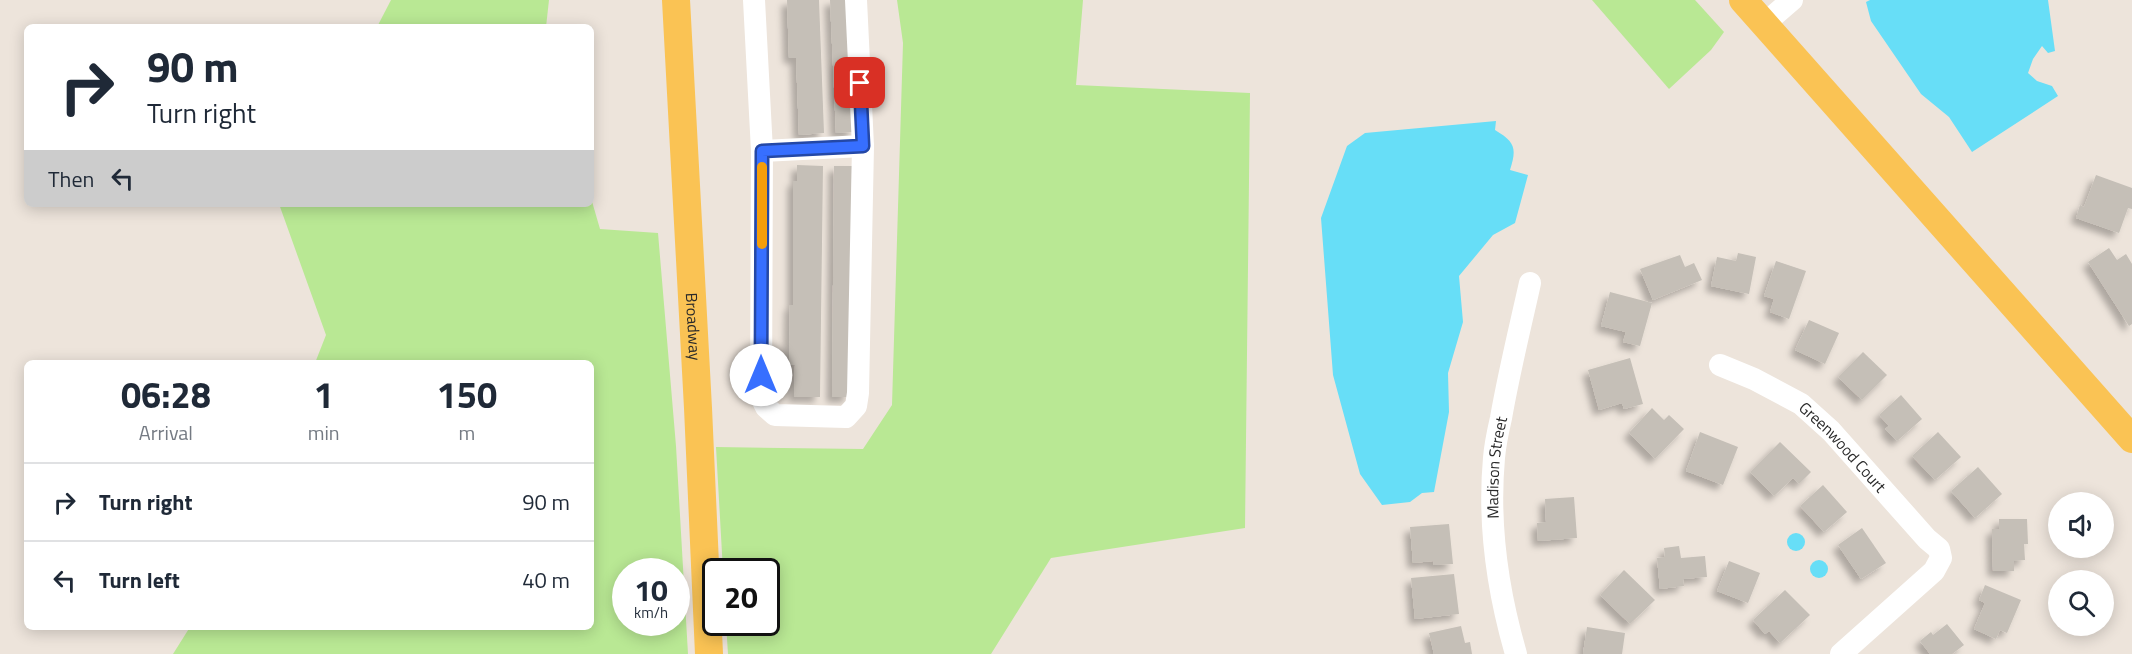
<!DOCTYPE html>
<style>
:root{--surface:#fff;--page:#f6f6f7;--text:#1f2937;--muted:#747a83;--line:#e0e1e3}
body{margin:0;font-family:"Titillium Web",sans-serif;background:var(--page);color:var(--text);height:100vh;display:flex;flex-direction:column;font-size:22px;white-space:nowrap}
*{box-sizing:border-box;margin:0}
p{font-size:20px;color:var(--muted)}
.icon{flex:none;width:33px;height:33px;fill:none;stroke:currentColor;stroke-width:2;stroke-linecap:round;stroke-linejoin:round}
.map{position:relative;flex:1;overflow:hidden}
.panel{position:absolute;left:24px;top:360px;width:570px;height:270px;display:flex;flex-direction:column;background:var(--surface);border-radius:9px;box-shadow:0 3px 15px #0003}
.panel>*{flex:none}
.guide{position:absolute;left:24px;top:24px;width:570px;height:183px;border-radius:9px;box-shadow:0 3px 15px #0003;background:#fff;color:var(--text);overflow:hidden}
.tools{position:absolute;left:2048px;top:492px;display:grid;gap:12px}
.tools a{display:grid;place-items:center;width:66px;height:66px;border-radius:50%;background:var(--surface);box-shadow:0 3px 15px #0003;font-size:30px}
.speed{position:absolute;left:612px;top:558px;display:flex;gap:12px;font-size:30px;font-weight:700;text-align:center}
.speed>*{display:grid;place-content:center;width:78px;height:78px;border-radius:50%;background:var(--surface);box-shadow:0 3px 15px #0003;line-height:1}
.speed small{font-size:15px;font-weight:400}
.speed .limit{border:3px solid #111;border-radius:9px;background:#fff;color:#111}
.pin{position:absolute;display:grid;place-items:center;width:51px;height:51px;color:#fff;margin:-26px;border-radius:12px;box-shadow:0 3px 9px #0006}
.me{position:absolute;width:66px;margin:-33px;rotate:0deg;stroke-linejoin:round;filter:drop-shadow(0 0 4px #0008)}
.turn{display:flex;align-items:center;gap:21px;height:126px;padding:0 24px;font-size:27px}
.turn .icon{width:78px;height:78px;stroke-width:2.5}
.turn b{display:block;font-size:42px;line-height:51px}
.then{display:flex;align-items:center;height:57px;padding:0 24px;background:#0003;gap:12px;font-size:22px}
.eta{display:flex;justify-content:space-evenly;align-items:center;height:102px;text-align:center}
.eta b{font-size:36px;font-weight:700;line-height:42px}
ul{padding:0;list-style:none}
li{display:flex;align-items:center;gap:18px;height:78px;padding:0 24px;border-top:2px solid var(--line)}
li div{flex:1}
li b{display:block;font-size:22px}
li em{font-style:normal}
.map>svg:first-child{display:block}
.green{fill:#b9e894;fill-rule:evenodd}
.water{fill:#67def7}
.building{fill:#c5bfb7;filter:url(#shadow)}
.lines{fill:none;stroke-linecap:round;stroke-linejoin:round}
.minor{stroke:#fff;stroke-width:22}
.major{stroke:#fac354;stroke-width:28}
.route-casing{stroke:#2448a6;stroke-width:15}
.route{stroke:#376fff;stroke-width:10}
.slow{stroke:#f59e0b;stroke-width:10}
.labels{text-anchor:middle;dominant-baseline:central;stroke-width:4.5;stroke-linejoin:round;paint-order:stroke}
.street-label{font-size:16px;fill:#2a2a2a;stroke:#fff}
</style>
<div class="map">
<svg width="2132" height="654" viewBox="0 0 2132 654">
<defs>
<filter id="shadow"><feDropShadow dx="-5.5" dy="5.5" stdDeviation="3" flood-color="#0004"/></filter>
</defs>
<rect width="100%" height="100%" fill="#ede4db"/>
<g class="green">
<path d="M391 0H549L546 27H377Z"/>
<path d="M897 0H1083L1076 85 1250 93 1245 528 1051 558 991 654H728L726 623 766 622V572L723 571 716 447 863 449 892 405 903 43Z"/>
<path d="M1592 0H1695L1724 32 1711 50 1669 89Z"/>
<path d="M591 198 600 229 658 233 676 446 688 654H173L190 627H591V363H315L326 335 279 204H591ZM626 572H676V622H626Z"/>
</g>
<g class="water">
<path d="M1870 0H2048L2055 51 2048 53 2042 46 2033 59 2028 73 2037 81 2052 86 2058 96 1972 152 1949 117 1921 94 1871 21 1866 2Z"/>
<path d="M1496 121 1495 130C1515 142 1517 148 1510 170L1528 175 1515 223 1493 235 1459 276 1463 322 1448 373 1449 412 1434 492 1422 493 1410 502 1382 505 1360 474 1333 375 1321 218 1347 146 1365 133Z"/>
<circle cx="1796" cy="542" r="9"/>
<circle cx="1819" cy="569" r="9"/>
</g>
<g class="building">
<path d="M787 0H819L824 133 799 135 796 58H789Z"/>
<path d="M830 0H848L854 132 836 133Z"/>
<path d="M797 165 823 166 820 397H794L795 365H789L790 305H793V181H797Z"/>
<path d="M834 166H852L849 397H832Z"/>
<path d="M2096 175 2132 188V209L2128 208 2119 233 2076 218 2080 205 2084 207Z"/>
<path d="M2109 248 2117 260 2126 254 2132 264V324L2129 326 2088 262Z"/>
<path d="M1738 253 1756 257 1749 294 1711 286 1717 257 1736 261Z"/>
<path d="M1680 255 1685 267 1694 263 1702 280 1653 300 1640 269Z"/>
<path d="M1776 261 1806 271 1789 319 1770 312 1774 299 1764 296Z"/>
<path d="M1610 292 1652 303 1640 346 1623 342 1626 332 1601 326Z"/>
<path d="M1809 320 1839 333 1825 364 1795 350Z"/>
<path d="M1863 352 1887 375 1862 400 1838 377Z"/>
<path d="M1630 358 1643 404 1624 409 1622 403 1599 410 1588 370Z"/>
<path d="M1901 395 1922 419 1897 441 1885 429 1889 426 1879 415Z"/>
<path d="M1652 408 1664 420 1669 415 1684 429 1655 459 1629 433Z"/>
<path d="M1700 432 1738 447 1723 485 1686 471Z"/>
<path d="M1938 432 1961 457 1935 480 1912 456Z"/>
<path d="M1780 442 1811 472 1799 484 1793 478 1774 496 1750 472Z"/>
<path d="M1978 467 2002 494 1975 518 1951 491Z"/>
<path d="M1823 485 1847 512 1824 532 1800 506Z"/>
<path d="M1574 497 1577 538 1538 541 1537 523 1546 522 1545 499Z"/>
<path d="M1999 519H2027L2028 544H2024L2025 560 2014 561V571H1993L1992 529H1999Z"/>
<path d="M1449 524 1453 564 1434 565 1433 561 1413 563 1410 527Z"/>
<path d="M1862 528 1886 563 1861 579 1838 545Z"/>
<path d="M1679 546 1681 558 1705 556 1707 577 1683 579 1684 586 1660 589 1657 558 1665 557 1664 548Z"/>
<path d="M1729 561 1760 573 1748 603 1717 591Z"/>
<path d="M1624 570 1655 600 1630 624 1600 595Z"/>
<path d="M1454 574 1459 614 1415 619 1411 578Z"/>
<path d="M1985 585 2021 600 2007 633 2000 630 1996 639 1974 629 1985 603 1979 600Z"/>
<path d="M1785 590 1810 615 1780 643 1769 631 1765 634 1753 620Z"/>
<path d="M1947 624 1964 645 1952 654H1930L1920 641 1931 632 1933 635Z"/>
<path d="M1461 626 1465 643 1470 642 1472 654H1434L1429 633Z"/>
<path d="M1587 627 1625 633 1622 654H1583Z"/>
</g>
<g class="lines">
<g class="minor">
<path d="M754 0 762 151 761 397 766 407 775 415 846 417 856 406 858 393 863 146 856 0"/>
<path d="M1764 24 1792 0"/>
<path d="M762 151 863 146"/>
<path id="s1" d="M1720 365 1754 379 1801 404 1831 431 1927 539 1939 549 1941 558 1934 571 1841 654"/>
<path id="s2" d="M1516 654C1498 592 1488 524 1494 458 1495 445 1498 431 1501 418 1509 372 1520 328 1530 283"/>
</g>
<g class="major">
<path id="s3" d="M676 0 698 408 709 654"/>
<path d="M1743 0 2132 439"/>
</g>
</g>
<g class="lines">
<defs>
<path id="route" d="M761 375 762 151 863 146 860 83"/>
</defs>
<use href="#route" class="route-casing"/>
<use href="#route" class="route"/>
<path class="slow" d="M762 244V167"/>
</g>
<g class="labels">
<g class="street-label">
<text stroke="none"><textPath href="#s3" startOffset="327">Broadway</textPath></text>
<text stroke="none"><textPath href="#s1" startOffset="150">Greenwood Court</textPath></text>
<text stroke="none"><textPath href="#s2" startOffset="189">Madison Street</textPath></text>
</g>
</g>
</svg>
<div class="tools">
<a><svg class="icon" aria-label="sound" viewBox="0 0 24 24"><path d="M4 9h4l5-4v14l-5-4H4zM17 9q2 3 0 6"/></svg></a>
<a><svg class="icon" aria-label="search" viewBox="0 0 24 24"><circle cx="10" cy="10" r="6"/><path d="M15 15l6 6"/></svg></a>
</div>
<div class="speed"><div>10<small>km/h</small></div><div class="limit">20</div></div>
<div class="pin" style="left:860px;top:83px;background:#d93025"><svg class="icon" aria-label="arrive" viewBox="0 0 24 24"><path d="M6 21V4h12l-3 4 3 4H6"/></svg></div>
<svg class="me" style="left:761px;top:375px" viewBox="-20 -20 40 40"><circle r="19" fill="#fff"/><path d="M0-13L10 11 0 6-10 11z" fill="#376fff"/></svg>
<div class="guide">
<div class="turn"><svg class="icon" aria-label="right" viewBox="0 0 24 24"><path d="M7 20v-9h11M14 6l5 5-5 5"/></svg><div><b>90 m</b>Turn right</div></div>
<div class="then">Then<svg class="icon" aria-label="left" viewBox="0 0 24 24"><path d="M17 20v-9H6M10 6l-5 5 5 5"/></svg></div>
</div>
<section class="panel">
<div class="eta">
<div><b>06:28</b><p>Arrival</p></div>
<div><b>1</b><p>min</p></div>
<div><b>150</b><p>m</p></div>
</div>
<ul>
<li><svg class="icon" aria-label="right" viewBox="0 0 24 24"><path d="M7 20v-9h11M14 6l5 5-5 5"/></svg><div><b>Turn right</b></div><em>90 m</em></li>
<li><svg class="icon" aria-label="left" viewBox="0 0 24 24"><path d="M17 20v-9H6M10 6l-5 5 5 5"/></svg><div><b>Turn left</b></div><em>40 m</em></li>
</ul>
</section>
</div>
